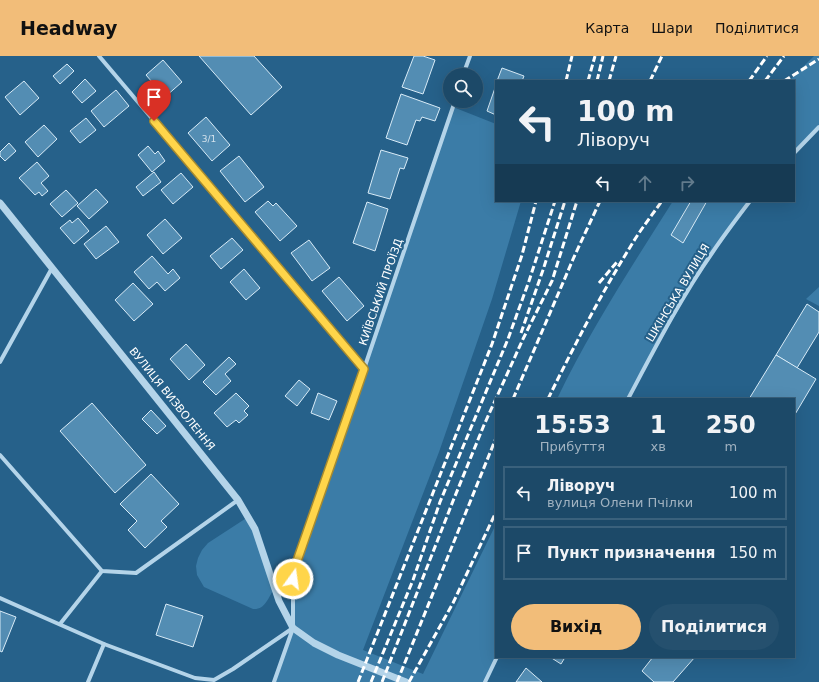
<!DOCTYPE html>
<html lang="uk">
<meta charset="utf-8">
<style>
:root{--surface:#1c4968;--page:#25506e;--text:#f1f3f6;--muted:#a0b2c0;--line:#3a617c;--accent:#f2bd79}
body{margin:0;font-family:"DejaVu Sans",sans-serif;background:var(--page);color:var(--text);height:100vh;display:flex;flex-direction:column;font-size:15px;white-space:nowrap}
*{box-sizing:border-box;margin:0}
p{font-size:13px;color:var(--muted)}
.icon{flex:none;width:22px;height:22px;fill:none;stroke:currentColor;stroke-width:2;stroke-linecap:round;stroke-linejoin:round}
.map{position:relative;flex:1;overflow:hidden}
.panel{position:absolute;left:495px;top:342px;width:300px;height:260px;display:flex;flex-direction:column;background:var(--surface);border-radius:0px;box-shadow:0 4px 16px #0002,0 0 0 1px var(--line)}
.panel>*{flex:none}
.hud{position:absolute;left:495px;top:24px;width:300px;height:122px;border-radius:0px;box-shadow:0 4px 16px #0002,0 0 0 1px var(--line);background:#1c4968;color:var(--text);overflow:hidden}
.fabs{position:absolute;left:443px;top:12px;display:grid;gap:8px}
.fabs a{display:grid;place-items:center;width:40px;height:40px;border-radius:50%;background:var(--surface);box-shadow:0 4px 16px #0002,0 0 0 1px var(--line);font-size:20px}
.pin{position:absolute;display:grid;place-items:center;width:34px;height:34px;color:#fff;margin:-41px -17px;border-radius:50% 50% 50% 0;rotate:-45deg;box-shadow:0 0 4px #0007}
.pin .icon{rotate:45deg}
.me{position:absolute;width:44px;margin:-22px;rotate:14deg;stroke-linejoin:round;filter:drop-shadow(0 0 3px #0008)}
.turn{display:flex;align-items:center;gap:14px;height:84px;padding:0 16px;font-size:18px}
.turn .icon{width:52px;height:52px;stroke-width:2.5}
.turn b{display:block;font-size:28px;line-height:34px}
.lanes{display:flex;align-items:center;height:38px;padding:0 16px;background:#0003;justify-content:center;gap:20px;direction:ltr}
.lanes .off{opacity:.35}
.eta{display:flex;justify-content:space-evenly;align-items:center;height:68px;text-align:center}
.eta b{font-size:24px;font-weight:700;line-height:28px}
.action{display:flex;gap:8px;margin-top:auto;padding:8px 16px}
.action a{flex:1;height:46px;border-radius:24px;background:var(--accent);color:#111;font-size:16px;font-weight:700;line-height:46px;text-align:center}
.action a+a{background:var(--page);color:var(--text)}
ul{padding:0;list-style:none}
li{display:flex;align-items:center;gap:12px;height:54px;margin:0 8px 6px;padding:0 8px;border:2px solid var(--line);border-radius:0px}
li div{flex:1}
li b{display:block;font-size:15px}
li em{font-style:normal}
header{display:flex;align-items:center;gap:24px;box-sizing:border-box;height:56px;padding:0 20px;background:var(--accent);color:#111}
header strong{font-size:19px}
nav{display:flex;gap:22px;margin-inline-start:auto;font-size:14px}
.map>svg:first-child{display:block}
.green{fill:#3b7ca7}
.building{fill:#538db3;stroke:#d8ebf7}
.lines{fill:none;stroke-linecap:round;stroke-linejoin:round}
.minor{stroke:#b4d4e9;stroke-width:4}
.tertiary{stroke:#b4d4e9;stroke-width:7}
.rail{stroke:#fff;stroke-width:3;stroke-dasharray:7 3;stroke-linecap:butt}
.route-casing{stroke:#a68a30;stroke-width:10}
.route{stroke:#ffd54a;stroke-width:7}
.labels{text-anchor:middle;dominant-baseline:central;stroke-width:4;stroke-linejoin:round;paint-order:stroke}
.number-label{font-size:9px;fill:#d4e2ec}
.street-label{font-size:11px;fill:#fff;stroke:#26618a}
</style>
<header>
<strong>Headway</strong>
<nav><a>Карта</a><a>Шари</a><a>Поділитися</a></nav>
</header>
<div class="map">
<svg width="819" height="626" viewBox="0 0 819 626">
<rect width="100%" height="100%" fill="#26618a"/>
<g class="green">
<path d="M814 0H819V71L794 97V25H789Z"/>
<path d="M453 51 496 68V145H521L492 243 439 396 363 594 423 618 496 468V601L485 626H274L293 572V523Z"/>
<path d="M673 145H750L690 233 628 343H557C590 274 632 210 673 145Z"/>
<path d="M819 231V250L806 243Z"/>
<path d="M248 461 274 533C268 542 265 554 253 553L204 531 197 519 196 510 198 502 202 494 208 487Z"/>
</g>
<g class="building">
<path d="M199 0H254L282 31 251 59Z"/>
<path d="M414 0H423L435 4 423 38 402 31Z"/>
<path d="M163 4 182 26 165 41 146 19Z"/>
<path d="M67 8 74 15 60 28 53 20Z"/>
<path d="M502 12 524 20 522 25H497Z"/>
<path d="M85 23 96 35 82 47 72 36Z"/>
<path d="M24 25 39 42 20 59 5 41Z"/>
<path d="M496 29V59L487 55Z"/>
<path d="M116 34 129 50 104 71 91 55Z"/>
<path d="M401 38 440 52 435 65 422 61 420 65 416 64 407 89 386 82Z"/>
<path d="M206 61 230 89 212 105 188 77Z"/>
<path d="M86 62 96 74 80 87 70 75Z"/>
<path d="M44 69 57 83 38 101 25 86Z"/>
<path d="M9 87 16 95 5 105 0 100V96Z"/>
<path d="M148 90 155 98 158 95 165 105 152 116 138 99Z"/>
<path d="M381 94 408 102 404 113 400 112 390 143 368 137Z"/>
<path d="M239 100 264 131 245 146 220 115Z"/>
<path d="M37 106 49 120 41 127 48 135 42 140 39 136 35 139 19 122Z"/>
<path d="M154 116 161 126 143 140 136 131Z"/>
<path d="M181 117 193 131 173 148 161 134Z"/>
<path d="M96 133 108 146 89 163 77 150Z"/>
<path d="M66 134 78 147 62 161 50 148Z"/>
<path d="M268 145 273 150 276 147 297 170 280 185 255 156Z"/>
<path d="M691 145H707L683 187 671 179Z"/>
<path d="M367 146 388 153 375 195 353 187Z"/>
<path d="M78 162 89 175 74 188 60 172 70 164 72 167Z"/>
<path d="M165 163 182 182 163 198 147 179Z"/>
<path d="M106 170 119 186 96 203 84 188Z"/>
<path d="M232 182 243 194 221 213 210 200Z"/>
<path d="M309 184 330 212 312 225 291 197Z"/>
<path d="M152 200 168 218 173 213 180 222 165 235 157 226 149 233 134 216Z"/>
<path d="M244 213 260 232 246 244 230 226Z"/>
<path d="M339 221 364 250 347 265 322 235Z"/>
<path d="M133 227 153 248 134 265 115 244Z"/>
<path d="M807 248 819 256V276L797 312 776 299Z"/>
<path d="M186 288 205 309 189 324 170 303Z"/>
<path d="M776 299 816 323 794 360V343H749Z"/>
<path d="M229 301 236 308 225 318 231 325 216 339 203 326Z"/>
<path d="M299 324 310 333 297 350 285 340Z"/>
<path d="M236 337 249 350 244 355 248 359 239 367 236 364 227 371 214 357Z"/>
<path d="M318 337 337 345 329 364 311 357Z"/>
<path d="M92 347 146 409 115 437 60 375Z"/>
<path d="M151 354 166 370 157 378 142 363Z"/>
<path d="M151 418 179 448 161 465 167 471 145 492 128 474 137 465 120 448Z"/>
<path d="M166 548 203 560 193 591 156 579Z"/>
<path d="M0 555 16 561 2 596 0 595Z"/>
<path d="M550 601H561L564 603 561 608Z"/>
<path d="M653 601H695L673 626H654L642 615Z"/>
<path d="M526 612 542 626H516Z"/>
</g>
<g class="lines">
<g class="minor">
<path d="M99 0 364 313"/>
<path d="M463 19 470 0"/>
<path d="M794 97 819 71"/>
<path d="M0 306 52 212"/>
<path d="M628 343C654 294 680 243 712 197 724 179 737 162 750 145"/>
<path d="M0 399 102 515 136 517 238 444"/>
<path d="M0 542 104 588 195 622 214 624 233 613 293 572"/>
<path d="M60 568 102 515"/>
<path d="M88 626 104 588"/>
<path d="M274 626 293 572V523L297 505 364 313 455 45"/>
<path d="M485 626 497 601"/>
</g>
<path class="tertiary" d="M0 147 238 444 255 473 279 545 293 572 314 587 338 599 406 626"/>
<g class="rail">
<path d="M566 25 572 0"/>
<path d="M588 25 595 0"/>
<path d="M597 25 603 0"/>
<path d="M609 25 616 0"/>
<path d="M650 25 662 0"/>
<path d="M749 25 767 0"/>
<path d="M765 25 784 0"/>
<path d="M784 25 819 3"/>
<path d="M599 227 617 206"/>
<path d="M521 277 543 214 565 145"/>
<path d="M513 343 574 201 600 145"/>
<path d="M548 343C574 290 601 238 632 188 641 173 652 159 662 145"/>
<path d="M358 626 492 288 522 199 536 145"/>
<path d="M371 626 413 524 440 446 508 283 529 225 555 145"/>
<path d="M382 626 453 445 484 369 523 283 552 225 577 145"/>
<path d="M397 626 496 382"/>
<path d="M409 626 453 547 496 456"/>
</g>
</g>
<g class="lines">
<defs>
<path id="route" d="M154 65 364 313 297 505 293 523"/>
</defs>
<use href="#route" class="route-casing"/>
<use href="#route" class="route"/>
</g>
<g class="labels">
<g class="number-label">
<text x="209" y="83">3/1</text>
</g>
<g class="street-label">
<text transform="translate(381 236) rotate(-71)">КИЇВСЬКИЙ ПРОЇЗД</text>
<text transform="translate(678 237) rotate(-59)">ШКІНСЬКА ВУЛИЦЯ</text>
<text transform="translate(172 343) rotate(51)">ВУЛИЦЯ ВИЗВОЛЕННЯ</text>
</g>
</g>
</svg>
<div class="fabs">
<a><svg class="icon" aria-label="search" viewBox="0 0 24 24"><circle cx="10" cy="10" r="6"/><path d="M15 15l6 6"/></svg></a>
</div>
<div class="pin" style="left:154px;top:65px;background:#d93025"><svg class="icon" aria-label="arrive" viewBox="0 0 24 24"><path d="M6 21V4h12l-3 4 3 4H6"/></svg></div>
<svg class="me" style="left:293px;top:523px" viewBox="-20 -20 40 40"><circle r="17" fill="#ffd54a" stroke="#fff" stroke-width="3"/><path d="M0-11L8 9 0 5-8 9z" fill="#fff"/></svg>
<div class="hud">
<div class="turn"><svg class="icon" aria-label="left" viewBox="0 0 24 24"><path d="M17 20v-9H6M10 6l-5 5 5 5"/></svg><div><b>100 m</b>Ліворуч</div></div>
<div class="lanes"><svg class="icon" aria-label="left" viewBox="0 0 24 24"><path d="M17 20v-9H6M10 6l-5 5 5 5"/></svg><svg class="icon off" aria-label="ahead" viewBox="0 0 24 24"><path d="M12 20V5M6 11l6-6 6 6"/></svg><svg class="icon off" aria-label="right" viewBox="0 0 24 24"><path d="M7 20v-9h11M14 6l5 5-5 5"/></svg></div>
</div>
<section class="panel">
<div class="eta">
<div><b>15:53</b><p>Прибуття</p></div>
<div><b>1</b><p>хв</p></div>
<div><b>250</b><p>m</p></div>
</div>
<ul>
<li><svg class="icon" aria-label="left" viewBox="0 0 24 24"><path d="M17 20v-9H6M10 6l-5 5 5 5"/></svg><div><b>Ліворуч</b><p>вулиця Олени Пчілки</p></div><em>100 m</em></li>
<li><svg class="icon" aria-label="arrive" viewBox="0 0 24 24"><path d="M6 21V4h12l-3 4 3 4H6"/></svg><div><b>Пункт призначення</b></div><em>150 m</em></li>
</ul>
<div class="action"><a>Вихід</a><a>Поділитися</a></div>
</section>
</div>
